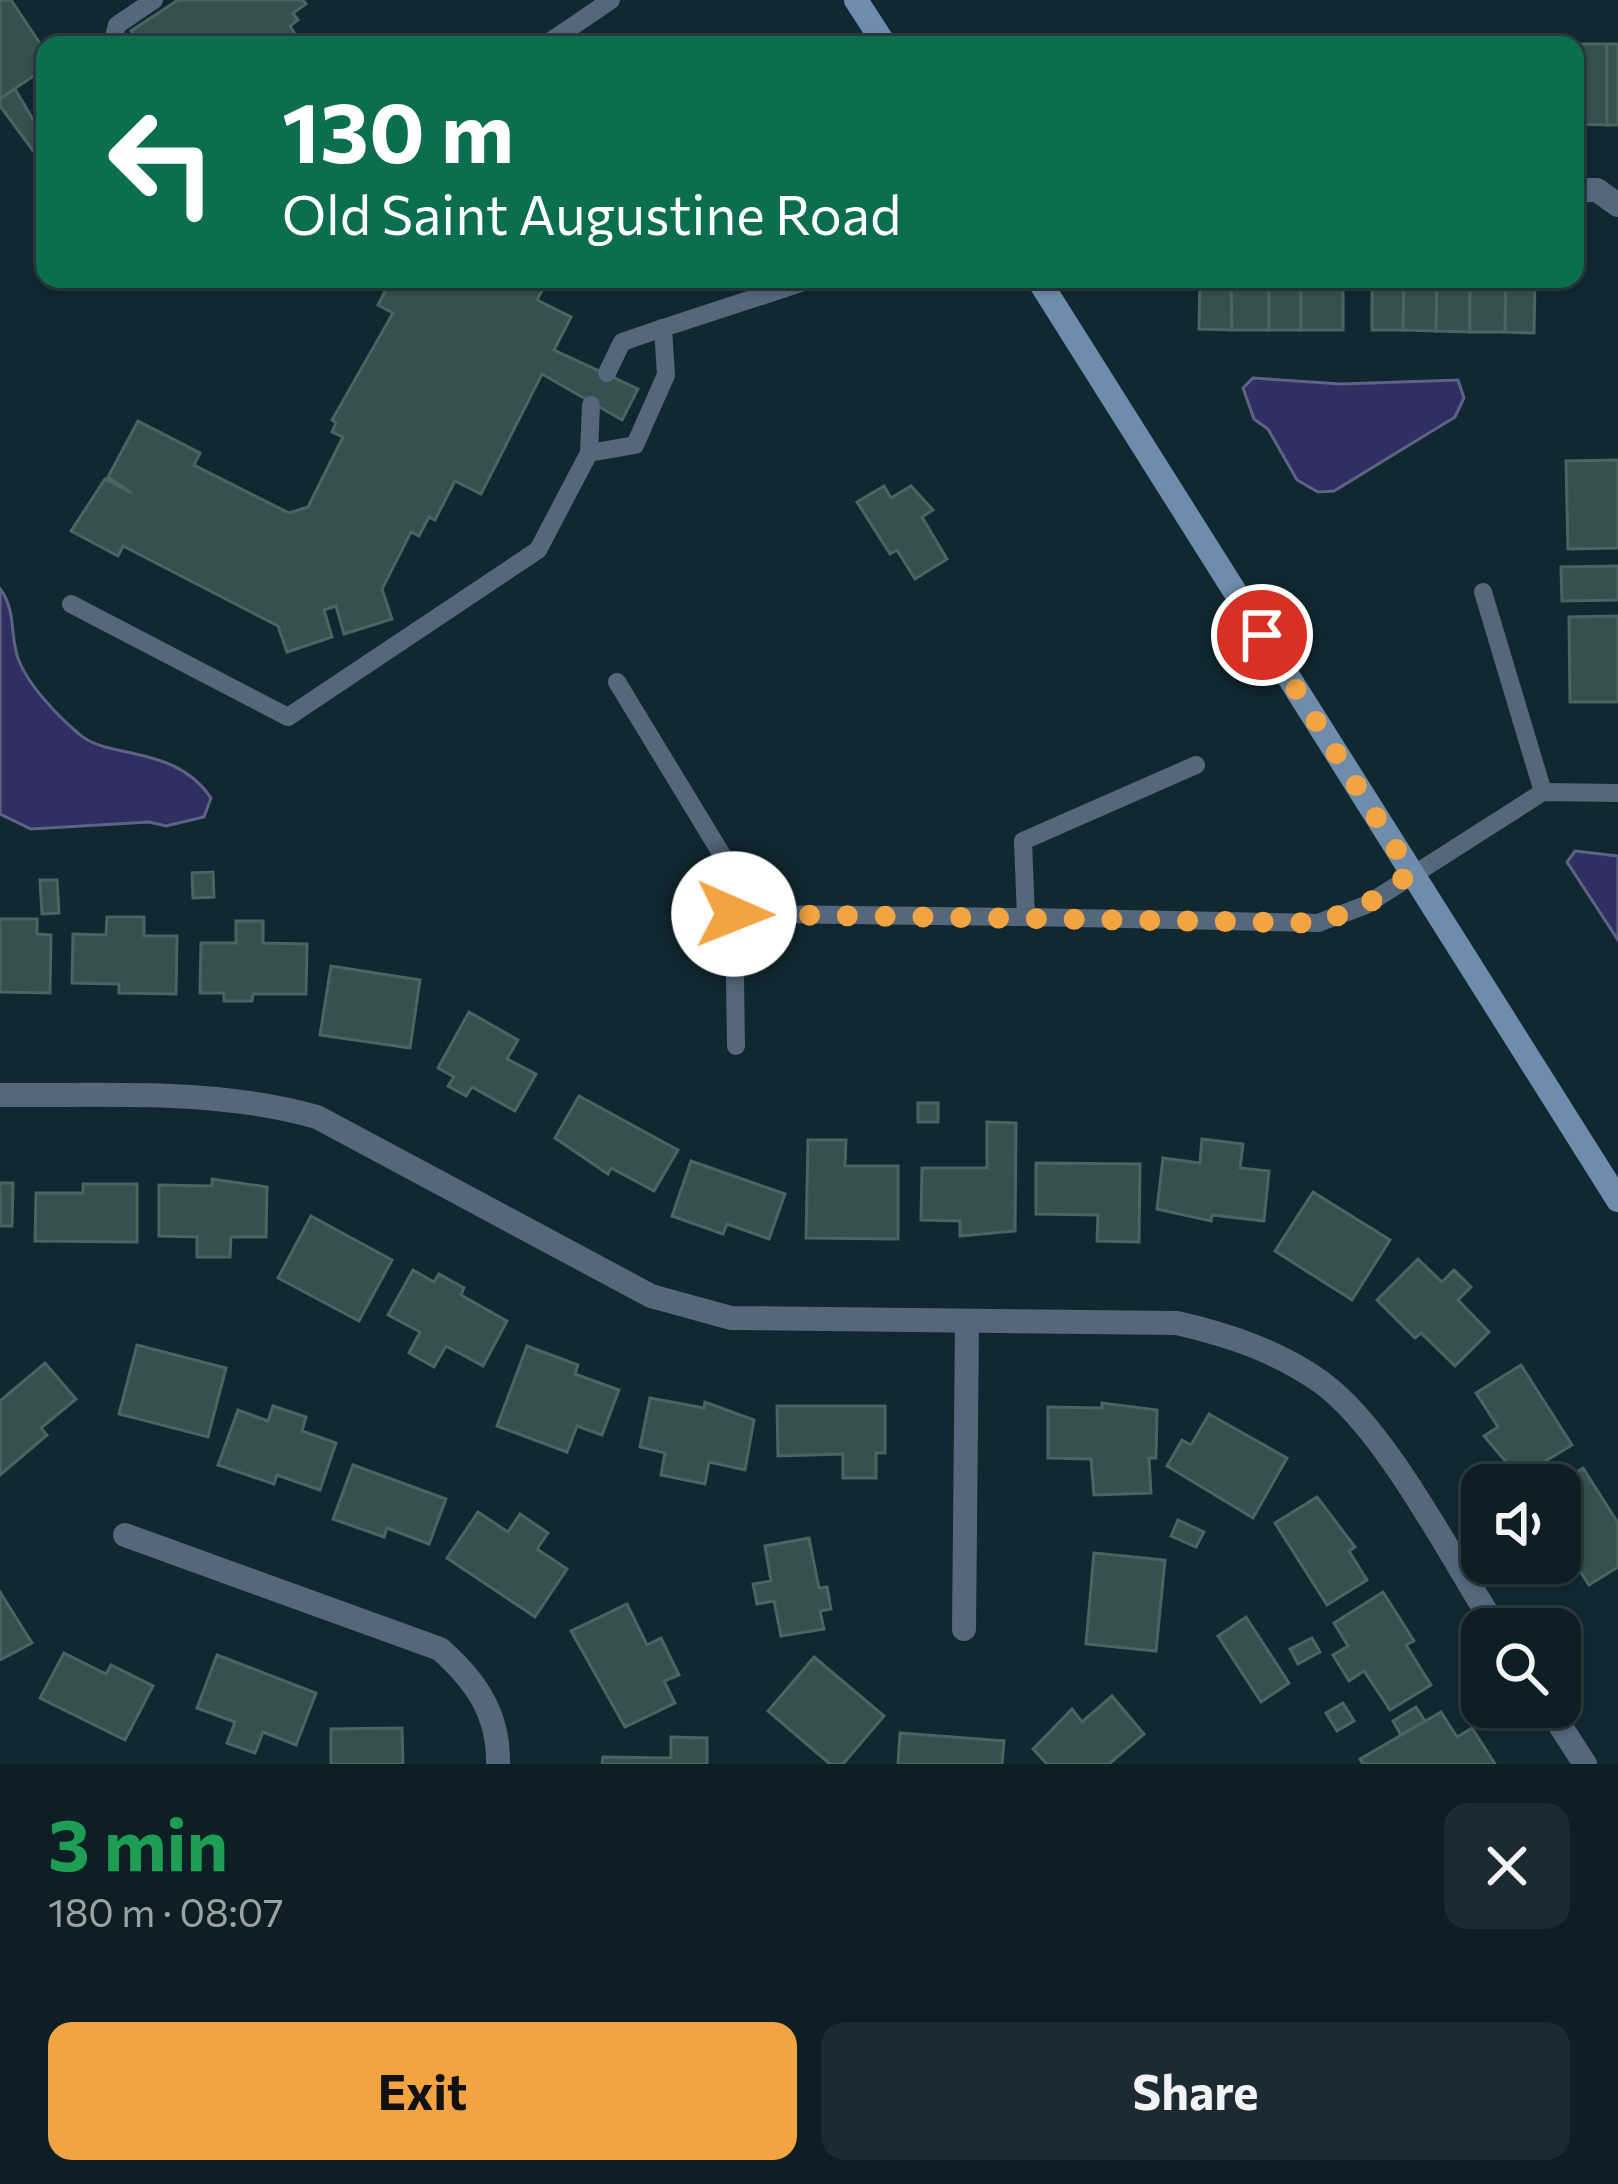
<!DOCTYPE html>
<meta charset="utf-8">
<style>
:root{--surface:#0d1e24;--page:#1b2b31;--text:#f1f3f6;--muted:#9aa2a6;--line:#2d3c41;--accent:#f3a442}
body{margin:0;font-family:Commissioner,sans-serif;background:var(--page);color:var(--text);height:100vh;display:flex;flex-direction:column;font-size:45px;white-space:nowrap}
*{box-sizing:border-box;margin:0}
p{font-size:39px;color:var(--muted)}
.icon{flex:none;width:66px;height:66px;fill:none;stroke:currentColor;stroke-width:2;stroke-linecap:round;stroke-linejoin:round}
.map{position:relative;height:1764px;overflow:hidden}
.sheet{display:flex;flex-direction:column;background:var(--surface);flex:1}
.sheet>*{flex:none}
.banner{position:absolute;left:36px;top:36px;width:1548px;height:252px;border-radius:24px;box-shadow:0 3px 9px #0004,0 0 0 3px var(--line);background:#0b6e4f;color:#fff;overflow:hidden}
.fabs{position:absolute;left:1461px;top:1464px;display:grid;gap:24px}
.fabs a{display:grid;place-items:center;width:120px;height:120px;border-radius:24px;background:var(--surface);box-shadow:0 3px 9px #0004,0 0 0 3px var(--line);font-size:60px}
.pin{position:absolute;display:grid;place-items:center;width:102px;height:102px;color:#fff;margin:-51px;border:6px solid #fff;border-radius:50%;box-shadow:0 3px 12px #0007}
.me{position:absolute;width:132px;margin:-66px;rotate:91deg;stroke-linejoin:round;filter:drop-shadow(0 0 9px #0008)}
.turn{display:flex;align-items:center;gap:42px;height:252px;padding:0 48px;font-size:54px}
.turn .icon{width:156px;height:156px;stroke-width:2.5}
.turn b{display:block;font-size:84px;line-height:102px}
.round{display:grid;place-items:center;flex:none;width:126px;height:126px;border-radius:24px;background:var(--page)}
.summary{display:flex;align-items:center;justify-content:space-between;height:204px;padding:0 48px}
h1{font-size:72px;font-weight:700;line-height:90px;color:#1e9e55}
.primary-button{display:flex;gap:24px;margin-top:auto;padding:24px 48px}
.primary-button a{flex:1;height:138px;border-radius:24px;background:var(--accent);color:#111;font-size:48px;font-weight:700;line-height:138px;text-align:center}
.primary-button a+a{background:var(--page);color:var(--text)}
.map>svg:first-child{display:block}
.water{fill:#302f62;stroke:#5e6287;stroke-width:3}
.building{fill:#35504e;stroke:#496462;stroke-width:3}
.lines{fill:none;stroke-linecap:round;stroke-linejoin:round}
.service{stroke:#54677b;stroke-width:18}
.minor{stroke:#54677b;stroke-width:24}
.secondary{stroke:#6e8cac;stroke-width:24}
.route{stroke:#f3a442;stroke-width:21;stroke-dasharray:0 37.8}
</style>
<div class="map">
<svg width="1618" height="1764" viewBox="0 0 1618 1764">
<rect width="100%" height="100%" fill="#112830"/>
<g class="water">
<path d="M1253 378 1341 384 1458 380 1464 398 1455 417 1334 491 1318 492 1297 480 1268 429 1254 419 1243 388Z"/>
<path d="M0 589C17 611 9 636 19 661 29 686 58 716 79 734 108 760 175 744 211 798L204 817 166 826 149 822 31 829 0 814Z"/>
<path d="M1575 851 1618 856V940L1567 862Z"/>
</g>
<g class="building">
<path d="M0 0H11L45 51V68L0 99Z"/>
<path d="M178 0H303L306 4 293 13 298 20 290 26 302 45H141L131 31Z"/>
<path d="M1573 44H1607V125L1575 124Z"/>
<rect x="1607" y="44" width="11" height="81"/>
<path d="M15 89 45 140V167L0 106V99Z"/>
<path d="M391 279H548L537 300 571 317 554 350 638 389 622 420 542 374 481 494 455 481 435 520 429 517 419 536 411 532 382 589 392 619 344 634 336 606 324 610 332 637 287 652 278 626 123 546 118 556 71 531 105 479 132 493 108 477 138 421 200 453 194 465 289 513 308 507 343 437 332 432 336 423 332 420 393 313 378 305Z"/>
<path d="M1200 279H1231L1232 330 1199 329Z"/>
<path d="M1231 279H1269V330H1232Z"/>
<rect x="1269" y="279" width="32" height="51"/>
<rect x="1301" y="279" width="42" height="51"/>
<path d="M1372 279H1404L1403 330H1372Z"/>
<path d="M1404 279H1437L1436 331 1403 330Z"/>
<path d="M1437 279H1470V332L1436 331Z"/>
<path d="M1470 279H1506L1505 332H1470Z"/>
<path d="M1506 279H1535L1534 333 1505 332Z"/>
<path d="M1618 460V548L1568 549 1566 461Z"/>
<path d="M884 486 891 498 911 486 933 510 922 517 947 559 915 579 897 550 890 554 857 502Z"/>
<path d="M1618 566V600L1562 601 1561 567Z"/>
<path d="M1618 616V702H1570L1569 617Z"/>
<path d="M213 872 214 897 193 898 192 873Z"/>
<path d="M40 880H57L59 913 42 914Z"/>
<path d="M107 917H144V936H177L176 994 119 993V984L72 983 73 934 106 935Z"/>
<path d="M0 919H37V934L51 935 50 993 0 992Z"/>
<path d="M236 921H263V943L307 944 306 994H253L252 1001H224V993H200L201 943H236Z"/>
<path d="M331 966 420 980 410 1048 320 1035Z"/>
<path d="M469 1012 518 1040 507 1059 536 1074 515 1111 472 1087 466 1096 448 1086 454 1077 438 1068Z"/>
<path d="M579 1096 678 1150 654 1191 611 1168 608 1174 555 1138Z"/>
<rect x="918" y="1103" width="20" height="19"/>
<path d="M987 1122 1016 1123 1015 1231 960 1236V1221L921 1220 922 1168H987Z"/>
<path d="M1202 1139 1243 1144 1240 1168 1269 1171 1264 1221 1212 1215 1211 1221 1157 1209 1163 1158 1200 1163Z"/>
<path d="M808 1140H846L845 1166H898V1239L806 1238Z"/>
<path d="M691 1161 785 1194 769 1239 727 1224 723 1234 672 1216Z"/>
<path d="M1036 1163 1140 1164 1139 1242 1097 1241 1098 1215 1036 1214Z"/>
<path d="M212 1179 267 1187 266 1237H231L230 1257H197V1237L159 1236V1185L212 1186Z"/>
<path d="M0 1183H13L12 1226H0Z"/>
<path d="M83 1184H137V1242L35 1241 36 1193H83Z"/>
<path d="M1313 1192 1390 1240 1352 1300 1275 1251Z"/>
<path d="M311 1216 392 1260 359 1321 278 1278Z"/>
<path d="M1418 1259 1442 1282 1454 1270 1471 1287 1458 1300 1489 1332 1455 1366 1421 1333 1415 1338 1377 1300Z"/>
<path d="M413 1270 434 1282 439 1274 464 1288 461 1295 507 1321 483 1366 446 1346 434 1367 409 1353 420 1332 388 1315Z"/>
<path d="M137 1345 226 1368 208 1437 119 1414Z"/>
<path d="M527 1346 578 1365 575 1374 619 1390 602 1435 577 1426 567 1452 497 1426Z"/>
<path d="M45 1363 76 1399 41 1428 47 1435 0 1475V1401Z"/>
<path d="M1521 1365 1572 1445 1519 1477 1484 1436 1498 1427 1476 1393Z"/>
<path d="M650 1398 704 1408 705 1402 754 1420 745 1470 709 1462 705 1484 661 1475 665 1453 640 1447Z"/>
<path d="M1102 1403 1157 1410 1156 1458H1149L1151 1493 1094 1495 1091 1459 1048 1458V1407L1102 1408Z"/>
<path d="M273 1406 306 1417 302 1431 336 1443 320 1490 277 1475 274 1484 218 1465 238 1410 268 1421Z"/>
<path d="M777 1406H885V1453H876V1478H843V1454L778 1456Z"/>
<path d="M1209 1414 1287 1458 1253 1518 1167 1466 1182 1440 1191 1445Z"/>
<path d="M353 1465 446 1499 429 1544 387 1528 384 1537 333 1519Z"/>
<path d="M1583 1468 1618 1523V1567L1589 1585 1565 1548 1576 1541 1560 1515 1556 1485Z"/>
<path d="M1317 1497 1355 1547 1349 1551 1367 1580 1327 1605 1275 1523Z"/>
<path d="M478 1512 508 1532 520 1514 548 1533 537 1549 567 1569 535 1617 447 1558Z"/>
<path d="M1178 1520 1204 1532 1196 1547 1171 1536Z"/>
<path d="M809 1538 819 1588 827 1587 831 1609 820 1611 824 1629 781 1636 774 1601 757 1604 753 1584 771 1581 765 1546Z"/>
<path d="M1094 1553 1165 1560 1156 1651 1086 1644Z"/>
<path d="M0 1592 32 1643 0 1660Z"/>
<path d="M1383 1592 1414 1641 1406 1645 1431 1685 1390 1710 1364 1671 1349 1681 1333 1655 1348 1646 1334 1623Z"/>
<path d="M627 1604 647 1645 661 1638 679 1675 664 1681 675 1703 625 1727 571 1631Z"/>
<path d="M1246 1617 1289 1683 1261 1702 1218 1636Z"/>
<path d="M1312 1638 1320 1652 1298 1664 1290 1649Z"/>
<path d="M64 1653 106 1674 111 1665 153 1686 125 1740 40 1698Z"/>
<path d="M217 1655 316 1693 296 1745 263 1732 255 1753 227 1743 235 1722 197 1708Z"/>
<path d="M814 1657 884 1716 843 1764H830L768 1711Z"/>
<path d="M1112 1696 1144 1734 1109 1764H1047L1033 1749 1072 1709 1082 1722Z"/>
<path d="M1343 1703 1354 1721 1337 1731 1326 1713Z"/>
<path d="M1416 1707 1425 1721 1401 1735 1393 1721Z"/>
<path d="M1441 1712 1457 1737 1472 1728 1495 1764H1363L1360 1759Z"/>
<path d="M402 1728 403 1764H331V1729Z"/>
<path d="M900 1733 1004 1741 1002 1764H898Z"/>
<path d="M671 1737 707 1738V1764H602L603 1757 671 1758Z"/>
</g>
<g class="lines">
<g class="service">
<path d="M112 45 117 25 154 0"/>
<path d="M545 45 611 0"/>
<path d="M607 373 622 342 663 328"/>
<path d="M589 453 591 405"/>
<path d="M1483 592 1543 792"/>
<path d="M71 604 288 717 538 550 589 453 635 445 666 375 663 328 813 279"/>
<path d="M617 682 758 914 1026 917 1023 841 1196 765"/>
<path d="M1026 917 1318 923 1366 905 1543 792 1618 793"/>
<path d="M736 1046 734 914H758"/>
</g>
<g class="minor">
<path d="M1575 190H1597L1618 205"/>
<path d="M0 1095C106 1096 214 1088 317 1117L651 1296 731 1318 1177 1323C1229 1335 1277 1351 1321 1382 1387 1430 1451 1558 1497 1629"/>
<path d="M125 1535 440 1649C476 1681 499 1714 498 1764"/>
<path d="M964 1629 967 1322"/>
<path d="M1548 1707 1585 1764"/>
</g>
<g class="secondary">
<path d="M856 0 885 45"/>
<path d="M1038 279 1618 1200"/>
</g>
</g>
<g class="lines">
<path class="route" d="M734 914 1318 923 1366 905 1411 873 1262 635"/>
</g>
</svg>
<div class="fabs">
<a><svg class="icon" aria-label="sound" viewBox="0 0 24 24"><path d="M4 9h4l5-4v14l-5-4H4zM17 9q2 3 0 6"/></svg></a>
<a><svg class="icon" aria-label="search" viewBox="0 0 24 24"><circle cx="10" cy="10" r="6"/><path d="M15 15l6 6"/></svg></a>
</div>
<div class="pin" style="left:1262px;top:635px;background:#d93025"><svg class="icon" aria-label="arrive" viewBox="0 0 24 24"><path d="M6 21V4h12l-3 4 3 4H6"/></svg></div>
<svg class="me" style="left:734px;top:914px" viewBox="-20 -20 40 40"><circle r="19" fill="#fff"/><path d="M0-13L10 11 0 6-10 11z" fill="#f3a442"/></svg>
<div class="banner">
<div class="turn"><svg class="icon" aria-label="left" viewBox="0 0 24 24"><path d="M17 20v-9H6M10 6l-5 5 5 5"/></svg><div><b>130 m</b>Old Saint Augustine Road</div></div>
</div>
</div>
<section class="sheet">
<div class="summary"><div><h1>3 min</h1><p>180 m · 08:07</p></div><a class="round"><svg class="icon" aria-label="close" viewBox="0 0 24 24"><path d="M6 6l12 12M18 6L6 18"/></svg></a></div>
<div class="primary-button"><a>Exit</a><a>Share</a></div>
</section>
